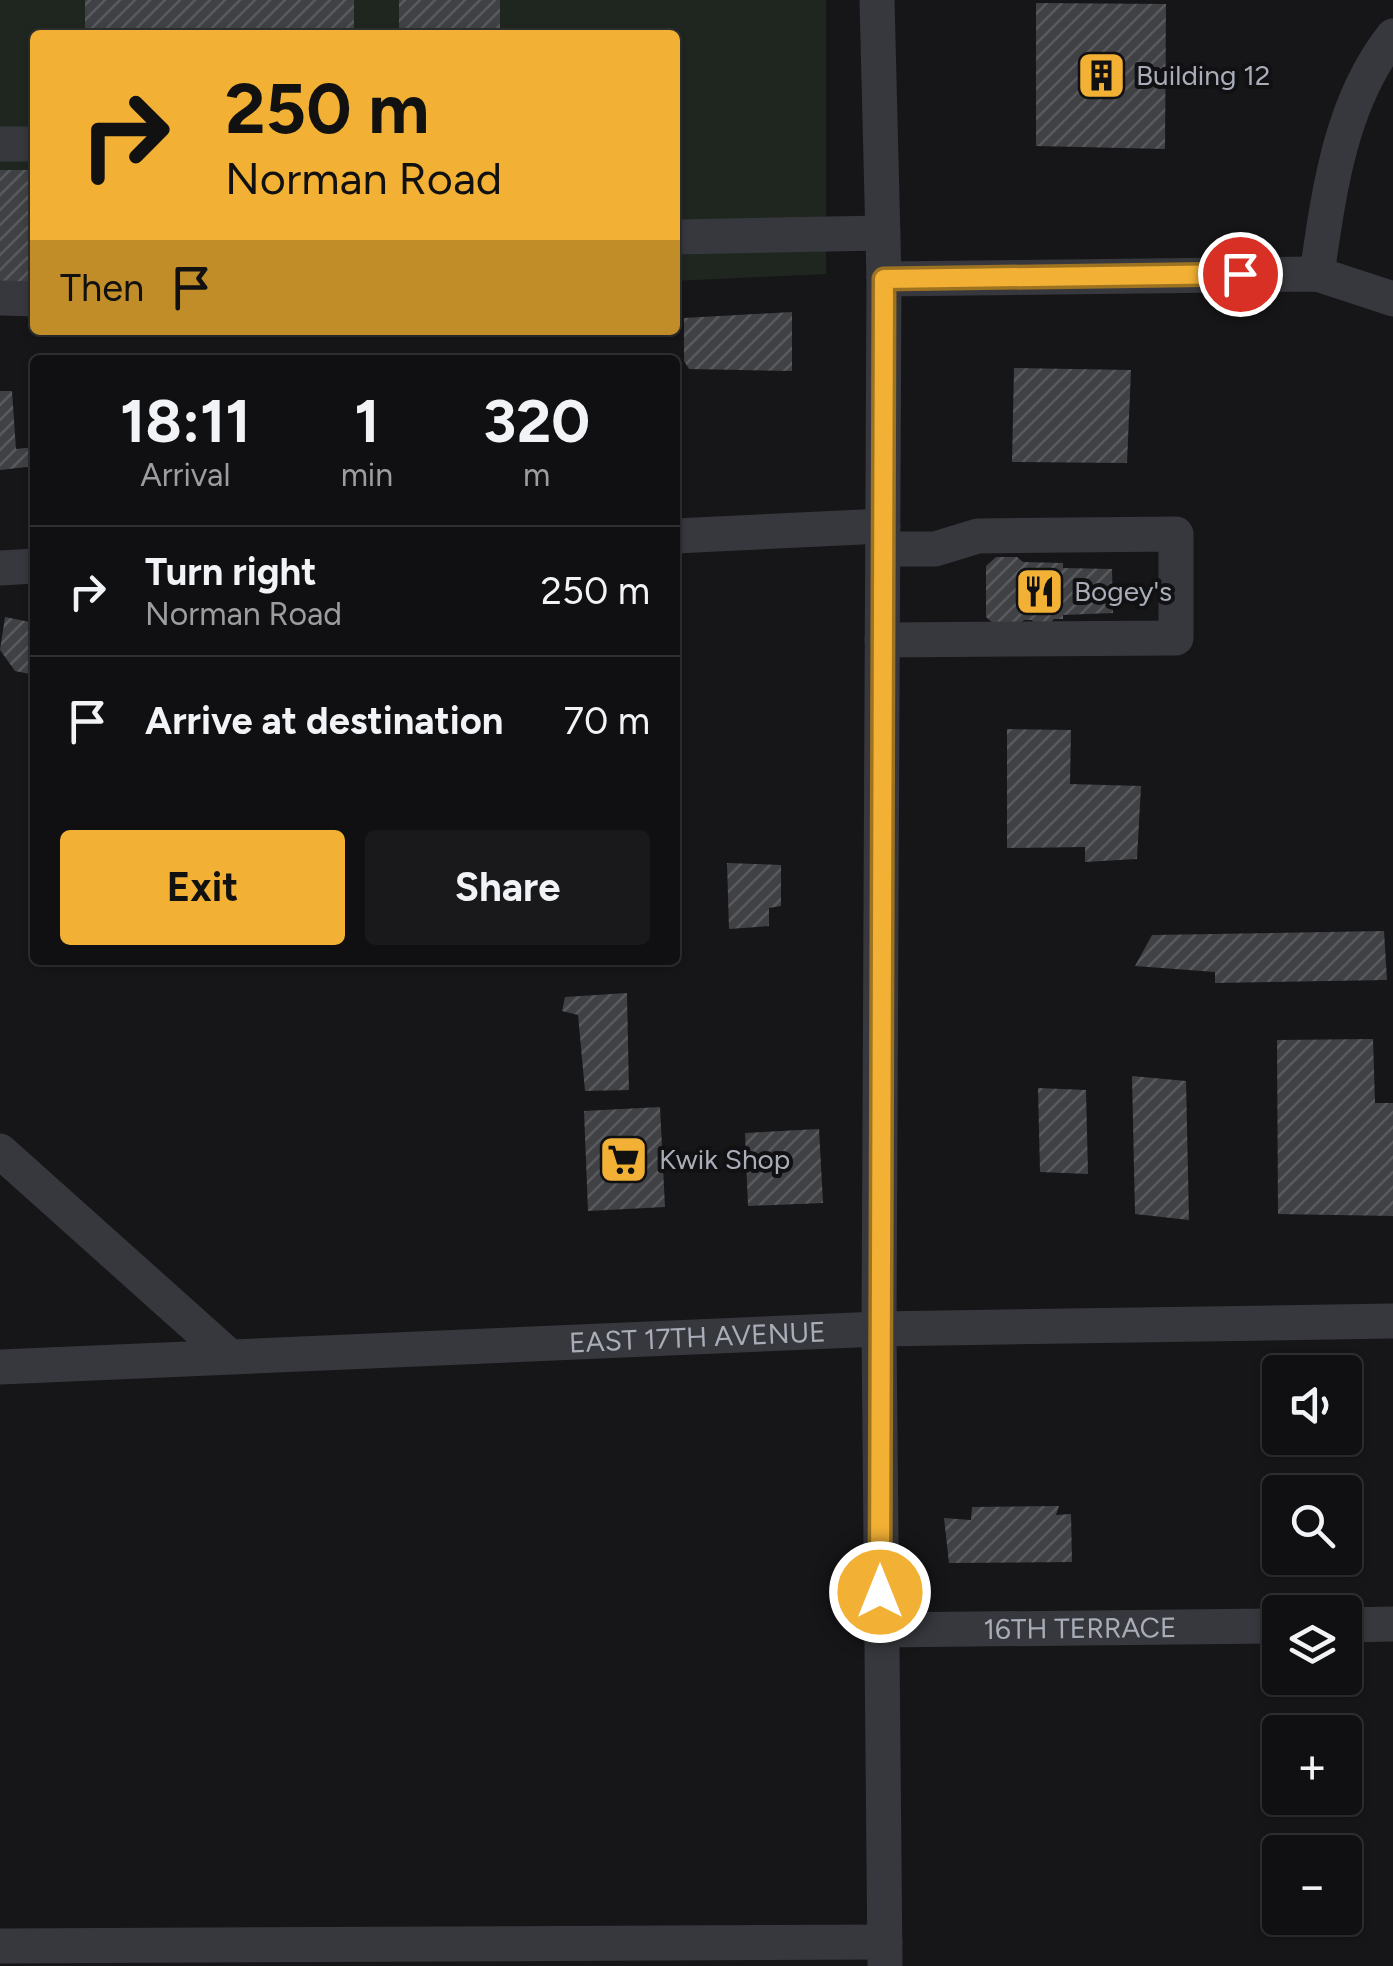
<!DOCTYPE html>
<meta charset="utf-8">
<style>
:root{--surface:#101012;--page:#19191b;--text:#f1f3f6;--muted:#9c9d9f;--line:#303032;--accent:#f2b134}
body{margin:0;font-family:Figtree,sans-serif;background:var(--page);color:var(--text);height:100vh;display:flex;flex-direction:column;font-size:38px;white-space:nowrap}
*{box-sizing:border-box;margin:0}
p{font-size:32px;color:var(--muted)}
.icon{flex:none;width:55px;height:55px;fill:none;stroke:currentColor;stroke-width:2;stroke-linecap:round;stroke-linejoin:round}
.map{position:relative;flex:1;overflow:hidden}
.sheet{position:absolute;left:30px;top:355px;width:650px;height:610px;display:flex;flex-direction:column;background:var(--surface);border-radius:10px;box-shadow:0 2px 8px #0004,0 0 0 2px var(--line)}
.sheet>*{flex:none}
.banner{position:absolute;left:30px;top:30px;width:650px;height:305px;border-radius:10px;box-shadow:0 2px 8px #0004,0 0 0 2px var(--line);background:#f2b134;color:#111;overflow:hidden}
.fabs{position:absolute;left:1262px;top:1355px;display:grid;gap:20px}
.fabs a{display:grid;place-items:center;width:100px;height:100px;border-radius:10px;background:var(--surface);box-shadow:0 2px 8px #0004,0 0 0 2px var(--line);font-size:50px}
.pin{position:absolute;display:grid;place-items:center;width:85px;height:85px;color:#fff;margin:-42px;border:5px solid #fff;border-radius:50%;box-shadow:0 2px 10px #0007}
.me{position:absolute;width:110px;margin:-55px;rotate:0deg;stroke-linejoin:round;filter:drop-shadow(0 0 8px #0008)}
.turn{display:flex;align-items:center;gap:35px;height:210px;padding:0 30px;font-size:45px}
.turn .icon{width:130px;height:130px;stroke-width:2.5}
.turn b{display:block;font-size:70px;line-height:85px}
.then{display:flex;align-items:center;height:95px;padding:0 30px;background:#0003;gap:20px;font-size:38px}
.eta{display:flex;justify-content:space-evenly;align-items:center;height:170px;text-align:center}
.eta b{font-size:60px;font-weight:700;line-height:70px}
.action{display:flex;gap:20px;margin-top:auto;padding:20px 30px}
.action a{flex:1;height:115px;border-radius:10px;background:var(--accent);color:#111;font-size:40px;font-weight:700;line-height:115px;text-align:center}
.action a+a{background:var(--page);color:var(--text)}
ul{padding:0;list-style:none}
li{display:flex;align-items:center;gap:30px;height:130px;padding:0 30px;border-top:2px solid var(--line)}
li div{flex:1}
li b{display:block;font-size:38px}
li em{font-style:normal}
.map>svg:first-child{display:block}
.green{fill:#1e261f}
.building{fill:url(#building-hatch)}
.lines{fill:none;stroke-linecap:round;stroke-linejoin:round}
.minor{stroke:#37383d;stroke-width:35}
.route-casing{stroke:#9d7322;stroke-width:25}
.route{stroke:#f2b134;stroke-width:18}
.labels{text-anchor:middle;dominant-baseline:central;stroke-width:8;stroke-linejoin:round;paint-order:stroke}
.poi-label{font-size:28px;fill:#a8adb8;stroke:#111113;text-anchor:start}
.street-label{font-size:28px;fill:#a8adb8;stroke:#111113}
</style>
<div class="map">
<svg width="1393" height="1966" viewBox="0 0 1393 1966">
<defs>
<pattern id="building-hatch" width="6" height="6" patternUnits="userSpaceOnUse" patternTransform="scale(2.5)"><rect width="6" height="6" fill="#404145"/><path d="M-1 1l2-2M0 6l6-6M5 7l2-2" fill="none" stroke="#595a5e"/></pattern>
</defs>
<rect width="100%" height="100%" fill="#161618"/>
<path class="green" d="M0 0H826V274L675 281V35H35V310L0 312Z"/>
<g class="building">
<rect x="85" y="0" width="269" height="35"/>
<rect x="399" y="0" width="101" height="35"/>
<path d="M1036 3 1166 4 1165 149 1036 146Z"/>
<rect x="0" y="170" width="35" height="114"/>
<path d="M792 312V371L689 369 684 361V318Z"/>
<path d="M1014 368 1131 370 1127 463 1012 462Z"/>
<path d="M0 391H12L16 449 35 447V466L0 470Z"/>
<path d="M996 557H1017L1023 562 1063 563V568L1112 569 1113 613 1063 615V619H1054L1049 624H1034L1032 620H1024L1018 625 996 626 986 617V566Z"/>
<path d="M5 617 35 623V675L15 671 0 650Z"/>
<path d="M1007 729 1071 730 1070 784 1141 786 1137 859 1085 862V847L1007 848Z"/>
<path d="M727 863 781 865V906L769 908V926L729 929Z"/>
<path d="M1384 931 1387 980 1215 983V972L1135 966 1152 935Z"/>
<path d="M627 993 629 1090 585 1091 578 1015 562 1011 565 997Z"/>
<path d="M1373 1039 1375 1103H1393V1216L1278 1214 1277 1040Z"/>
<path d="M1132 1076 1186 1081 1189 1220 1135 1214Z"/>
<path d="M1038 1088 1086 1090 1088 1174 1040 1172Z"/>
<path d="M660 1107 665 1207 588 1211 584 1111Z"/>
<path d="M819 1129 823 1203 748 1206 745 1133Z"/>
<path d="M1059 1506 1056 1515 1071 1514 1072 1562 949 1563 944 1518 971 1520 972 1507Z"/>
</g>
<g class="lines">
<g class="minor">
<path d="M877 0 884 279 879 1329 885 1966"/>
<path d="M0 144H35"/>
<path d="M675 237 883 233"/>
<path d="M1317 274C1329 192 1340 103 1393 36"/>
<path d="M884 279 1317 274 1393 299"/>
<path d="M0 298 35 299"/>
<path d="M675 536 883 526"/>
<path d="M0 568 35 566"/>
<path d="M882 640 1176 638V534L978 536 935 549H883"/>
<path d="M0 1151 229 1356"/>
<path id="s1" d="M0 1367 879 1329 1393 1321"/>
<path d="M1345 1625 1393 1624"/>
<path id="s2" d="M880 1630 1280 1626"/>
<path d="M0 1946 885 1942"/>
</g>
</g>
<g class="lines">
<defs>
<path id="route" d="M880 1592 884 279 1240 274"/>
</defs>
<use href="#route" class="route-casing"/>
<use href="#route" class="route"/>
</g>
<defs>
<symbol id="building-square" viewBox="-11 -11 22 22"><rect x="-9" y="-9" width="18" height="18" rx="4" fill="#f2b134" stroke="#111113"/><path d="M-4-6H4V6H1V3H-1V6H-4ZM-2.5-4.3h1.7v1.8h-1.7ZM.8-4.3h1.7v1.8H.8ZM-2.5-1h1.7V.8h-1.7ZM.8-1h1.7V.8H.8Z" fill="#111"/></symbol>
<symbol id="restaurant-square" viewBox="-11 -11 22 22"><rect x="-9" y="-9" width="18" height="18" rx="4" fill="#f2b134" stroke="#111113"/><path d="M-5-6h1v4h1v-4h1v4h1v-4h1v5L-1.5 .5V6h-2V.5L-5-1ZM5-6V6H3V1.5H1.5Q1.5-4 5-6Z" fill="#111"/></symbol>
<symbol id="supermarket-square" viewBox="-11 -11 22 22"><rect x="-9" y="-9" width="18" height="18" rx="4" fill="#f2b134" stroke="#111113"/><path d="M-6-5.5h2.5l.6 2H6L4.5 2H-2.5L-4.4-4H-6ZM-1.5 3.2a1.3 1.3 0 1 0 .1 0ZM3 3.2a1.3 1.3 0 1 0 .1 0Z" fill="#111"/></symbol>
</defs>
<g fill-rule="evenodd">
<use href="#building-square" x="1074" y="48" width="55" height="55"/>
<use href="#restaurant-square" x="1012" y="564" width="55" height="55"/>
<use href="#supermarket-square" x="596" y="1132" width="55" height="55"/>
</g>
<g class="labels">
<g class="poi-label">
<text x="1136" y="75">Building 12</text>
<text x="1074" y="591">Bogey's</text>
<text x="659" y="1159">Kwik Shop</text>
</g>
<g class="street-label">
<text stroke="none"><textPath href="#s1" startOffset="698">EAST 17TH AVENUE</textPath></text>
<text stroke="none"><textPath href="#s2" startOffset="200">16TH TERRACE</textPath></text>
</g>
</g>
</svg>
<div class="fabs">
<a><svg class="icon" aria-label="sound" viewBox="0 0 24 24"><path d="M4 9h4l5-4v14l-5-4H4zM17 9q2 3 0 6"/></svg></a>
<a><svg class="icon" aria-label="search" viewBox="0 0 24 24"><circle cx="10" cy="10" r="6"/><path d="M15 15l6 6"/></svg></a>
<a><svg class="icon" aria-label="layers" viewBox="0 0 24 24"><path d="M12 4l9 5-9 5-9-5zM3 14l9 5 9-5"/></svg></a>
<a>+</a>
<a>−</a>
</div>
<div class="pin" style="left:1240px;top:274px;background:#d93025"><svg class="icon" aria-label="arrive" viewBox="0 0 24 24"><path d="M6 21V4h12l-3 4 3 4H6"/></svg></div>
<svg class="me" style="left:880px;top:1592px" viewBox="-20 -20 40 40"><circle r="17" fill="#f2b134" stroke="#fff" stroke-width="3"/><path d="M0-11L8 9 0 5-8 9z" fill="#fff"/></svg>
<div class="banner">
<div class="turn"><svg class="icon" aria-label="right" viewBox="0 0 24 24"><path d="M7 20v-9h11M14 6l5 5-5 5"/></svg><div><b>250 m</b>Norman Road</div></div>
<div class="then">Then<svg class="icon" aria-label="arrive" viewBox="0 0 24 24"><path d="M6 21V4h12l-3 4 3 4H6"/></svg></div>
</div>
<section class="sheet">
<div class="eta">
<div><b>18:11</b><p>Arrival</p></div>
<div><b>1</b><p>min</p></div>
<div><b>320</b><p>m</p></div>
</div>
<ul>
<li><svg class="icon" aria-label="right" viewBox="0 0 24 24"><path d="M7 20v-9h11M14 6l5 5-5 5"/></svg><div><b>Turn right</b><p>Norman Road</p></div><em>250 m</em></li>
<li><svg class="icon" aria-label="arrive" viewBox="0 0 24 24"><path d="M6 21V4h12l-3 4 3 4H6"/></svg><div><b>Arrive at destination</b></div><em>70 m</em></li>
</ul>
<div class="action"><a>Exit</a><a>Share</a></div>
</section>
</div>
